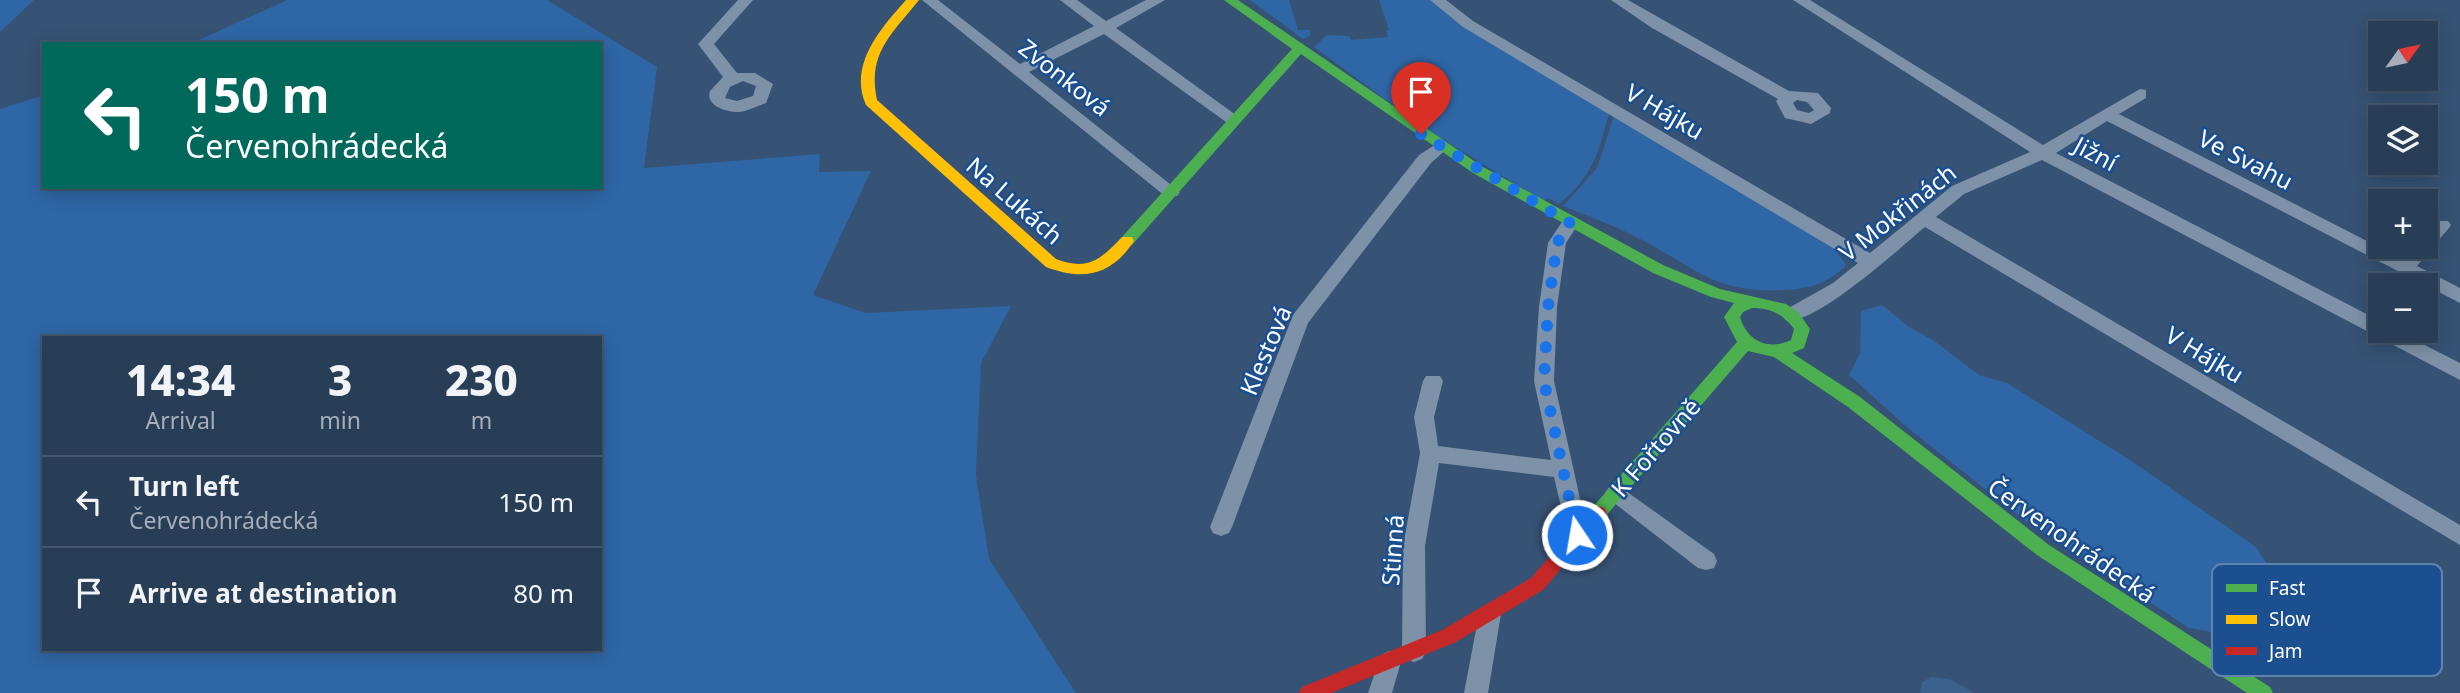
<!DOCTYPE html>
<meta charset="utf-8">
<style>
:root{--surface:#283e57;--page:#344961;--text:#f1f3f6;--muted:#a5aeba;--line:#44576d}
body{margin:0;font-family:"Noto Sans",sans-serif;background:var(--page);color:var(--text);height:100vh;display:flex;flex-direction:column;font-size:26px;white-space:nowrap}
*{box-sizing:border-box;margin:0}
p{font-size:23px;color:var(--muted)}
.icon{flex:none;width:38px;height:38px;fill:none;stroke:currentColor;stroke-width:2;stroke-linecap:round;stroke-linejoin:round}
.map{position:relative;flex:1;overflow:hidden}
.side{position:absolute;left:42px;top:336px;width:560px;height:315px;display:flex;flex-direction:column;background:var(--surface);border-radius:0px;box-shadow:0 4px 18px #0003,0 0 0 2px var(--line)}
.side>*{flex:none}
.guide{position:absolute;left:42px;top:42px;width:560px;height:147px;border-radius:0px;box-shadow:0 4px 18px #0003,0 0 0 2px var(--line);background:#00695c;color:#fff;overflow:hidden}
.needle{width:46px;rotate:57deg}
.controls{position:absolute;left:2368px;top:21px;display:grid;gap:14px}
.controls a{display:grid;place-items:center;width:70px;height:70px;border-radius:0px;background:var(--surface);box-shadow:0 4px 18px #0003,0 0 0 2px var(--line);font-size:35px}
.pin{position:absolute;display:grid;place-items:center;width:60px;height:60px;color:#fff;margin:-72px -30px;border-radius:50% 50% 50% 0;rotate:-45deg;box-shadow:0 0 7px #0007}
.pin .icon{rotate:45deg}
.me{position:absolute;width:77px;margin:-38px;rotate:348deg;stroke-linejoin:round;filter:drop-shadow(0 0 5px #0008)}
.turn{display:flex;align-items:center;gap:24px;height:147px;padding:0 28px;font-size:32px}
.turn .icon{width:91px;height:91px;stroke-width:2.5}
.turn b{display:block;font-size:49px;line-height:60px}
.eta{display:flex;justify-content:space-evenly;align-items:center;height:119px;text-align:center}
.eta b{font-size:42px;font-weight:800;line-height:49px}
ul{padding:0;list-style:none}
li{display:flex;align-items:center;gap:21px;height:91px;padding:0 28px;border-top:2px solid var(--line)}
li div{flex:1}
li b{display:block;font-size:26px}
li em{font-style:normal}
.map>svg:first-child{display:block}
.green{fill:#2f66a5;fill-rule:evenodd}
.water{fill:#3b618d}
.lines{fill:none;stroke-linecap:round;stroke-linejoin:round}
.street{fill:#7d92a8;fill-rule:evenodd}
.fast{fill:#4caf50;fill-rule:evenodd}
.slow{fill:#ffc107;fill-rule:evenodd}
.jam{fill:#c62828;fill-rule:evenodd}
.route{stroke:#1a73e8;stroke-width:12;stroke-dasharray:0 21.6}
.labels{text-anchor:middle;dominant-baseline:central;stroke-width:5;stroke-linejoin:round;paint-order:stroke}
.street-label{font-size:24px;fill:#fff;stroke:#1b4f8f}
.key{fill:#1b4f8f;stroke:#5f84b1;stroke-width:2}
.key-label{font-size:19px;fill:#fff}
</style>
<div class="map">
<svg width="2460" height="693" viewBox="0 0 2460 693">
<rect width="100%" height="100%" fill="#365274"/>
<g class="green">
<path d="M0 0H34L0 32Z"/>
<path d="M287 0H547L657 67 644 168 820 154 819 172 871 171 813 295 866 313 1011 306 981 363 976 475 989 559 1076 693H0V109L44 95V187H600V44H190ZM44 338H600V649H44Z"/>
<path d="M1250 0H1289L1298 30H1310V36L1303 39Z"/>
<path d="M1379 0H1432L1609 114C1598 154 1593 176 1559 204L1548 198 1543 201 1420 125 1314 47 1327 35 1349 36 1351 40 1388 37 1386 31 1389 30Z"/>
<path d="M1614 116 1840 251 1838 254 1846 265C1828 284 1808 289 1784 290 1716 294 1697 269 1642 240 1616 226 1590 217 1563 206L1597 168Z"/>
<path d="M1882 305 1909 327 1933 340 1979 375 2007 383 2042 405 2130 460 2256 547 2280 584 2294 634 2260 660 2207 631 2189 628 2027 522 1909 429 1849 375 1860 353 1861 311Z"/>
</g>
<path class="water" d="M1931 677 1949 679 1975 693H1920L1922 682Z"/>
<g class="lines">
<g class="street">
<path d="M738 0H753L714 44 737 73H755L773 84 766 103C757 106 746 112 738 112 725 112 705 105 710 91L723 77 698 44ZM743 81 756 86 753 96 737 101 725 98 730 87Z"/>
<path d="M922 0H938L1020 64 1094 26 1060 0H1077L1106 21 1146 0H1165L1116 28 1240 118 1238 122H1226L1104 34 1029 72 1180 192 1177 196H1165Z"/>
<path d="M1430 0H1446L1473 21 1870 253 1952 186 2030 152 1793 0H1810L2043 145 2140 89 2146 90V98L2119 114 2402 259 2413 247H2426V233L2436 221H2448L2451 225 2448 229 2417 266 2460 288V303L2107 121 2056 153 2380 321V331H2397L2460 363V380L2042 160 1964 194 1936 217 2460 525V545L1925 227C1902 246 1813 328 1785 320L1783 315 1785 310 1833 283 1858 263 1463 27Z"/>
<path d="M1611 0H1628L1789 91 1818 93 1831 108 1830 113 1811 124 1785 118 1776 101 1778 99 1652 28ZM1797 100 1807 102 1814 110 1809 113 1797 110 1793 103Z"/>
<path d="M1441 141 1447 143 1449 147 1431 163 1308 323 1232 527 1229 533 1221 536 1213 533 1210 527 1293 315 1419 155Z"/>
<path d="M1570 217 1579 223 1566 243 1557 307 1554 381 1588 535 1585 541 1577 544 1569 541 1554 477 1439 463 1425 546 1426 652 1422 659 1414 662 1406 659 1402 652 1403 546 1420 453 1414 417 1423 381 1426 376H1440L1443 381 1434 417 1438 446 1551 460 1534 381 1539 307 1548 243 1564 219Z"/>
<path d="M1616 484 1714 554 1717 561 1714 568 1706 570 1698 568 1609 499 1605 493 1609 487Z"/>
<path d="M1490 604 1498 607 1501 614 1488 693H1464L1479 614 1482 607Z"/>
<path d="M1389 651 1397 655 1401 662 1392 693H1368L1381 655Z"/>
</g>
<path class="fast" d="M1224 0H1238L1483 167 1663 265 1720 289 1786 304 1798 312 1810 329 1804 348 1792 353 1860 397 2049 545 2270 687 2273 693H2247L2037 555 1848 407 1774 357 1748 351 1604 518 1598 520 1592 518 1589 513 1592 508 1737 342 1724 317 1734 303 1711 297 1653 273 1473 173 1301 54 1132 245H1122L1120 241 1122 237 1292 49ZM1752 308C1771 308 1783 314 1794 329L1791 340C1768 351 1747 341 1740 317L1743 312Z"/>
<path class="slow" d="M906 0H919C892 34 867 53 877 100L1056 259C1088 271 1100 260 1122 237H1132L1134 241C1111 276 1083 281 1046 267L866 105C848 65 881 28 906 0Z"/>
<path class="jam" d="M1598 506 1604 508 1607 513 1604 518 1543 590 1456 642 1331 693H1299L1302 687 1442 630 1531 578 1592 508Z"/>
</g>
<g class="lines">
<path class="route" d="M1421 134 1570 223 1557 243 1548 307 1544 381 1577 535"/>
</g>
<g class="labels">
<g class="street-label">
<text transform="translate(1065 77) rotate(38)">Zvonková</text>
<text transform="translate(1665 111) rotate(30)">V Hájku</text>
<text transform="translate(2096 153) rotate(28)">Jižní</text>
<text transform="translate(2246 159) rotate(27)">Ve Svahu</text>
<text transform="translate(1015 200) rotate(41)">Na Lukách</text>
<text transform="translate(1897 212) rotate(-38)">V Mokřinách</text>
<text transform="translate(1265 350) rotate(-67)">Klestová</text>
<text transform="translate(2205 354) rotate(31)">V Hájku</text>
<text transform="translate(1655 447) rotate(-49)">K Fořtovně</text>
<text transform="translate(2072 540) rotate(35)">Červenohrádecká</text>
<text transform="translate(1392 550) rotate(-86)">Stinná</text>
</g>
</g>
<rect x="2212" y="564" width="230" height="112" rx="10" class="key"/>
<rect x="2226" y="584" width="31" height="8" fill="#4caf50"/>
<rect x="2226" y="615" width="31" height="9" fill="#ffc107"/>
<rect x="2226" y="647" width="31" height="8" fill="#c62828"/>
<g class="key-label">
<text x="2269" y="595">Fast</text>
<text x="2269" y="626">Slow</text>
<text x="2269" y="658">Jam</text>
</g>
</svg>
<div class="controls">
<a><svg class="needle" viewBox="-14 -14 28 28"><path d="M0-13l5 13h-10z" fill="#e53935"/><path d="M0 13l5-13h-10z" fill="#a5aeba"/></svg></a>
<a><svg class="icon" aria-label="layers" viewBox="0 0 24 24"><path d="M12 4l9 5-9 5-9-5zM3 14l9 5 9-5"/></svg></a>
<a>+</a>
<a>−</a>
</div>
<div class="pin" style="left:1421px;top:134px;background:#d93025"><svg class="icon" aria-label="arrive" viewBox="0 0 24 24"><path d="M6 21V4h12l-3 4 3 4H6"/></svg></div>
<svg class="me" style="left:1577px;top:535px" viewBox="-20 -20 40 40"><circle r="17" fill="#1a73e8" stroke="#fff" stroke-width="3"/><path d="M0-11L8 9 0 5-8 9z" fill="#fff"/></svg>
<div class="guide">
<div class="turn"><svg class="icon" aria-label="left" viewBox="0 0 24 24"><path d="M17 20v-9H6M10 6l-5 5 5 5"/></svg><div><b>150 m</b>Červenohrádecká</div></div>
</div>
<section class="side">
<div class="eta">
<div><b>14:34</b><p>Arrival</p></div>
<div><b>3</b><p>min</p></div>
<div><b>230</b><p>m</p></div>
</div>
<ul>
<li><svg class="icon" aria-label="left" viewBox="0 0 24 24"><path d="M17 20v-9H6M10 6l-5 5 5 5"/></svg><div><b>Turn left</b><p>Červenohrádecká</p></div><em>150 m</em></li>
<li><svg class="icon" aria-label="arrive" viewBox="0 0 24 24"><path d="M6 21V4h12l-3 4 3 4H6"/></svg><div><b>Arrive at destination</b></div><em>80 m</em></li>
</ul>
</section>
</div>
